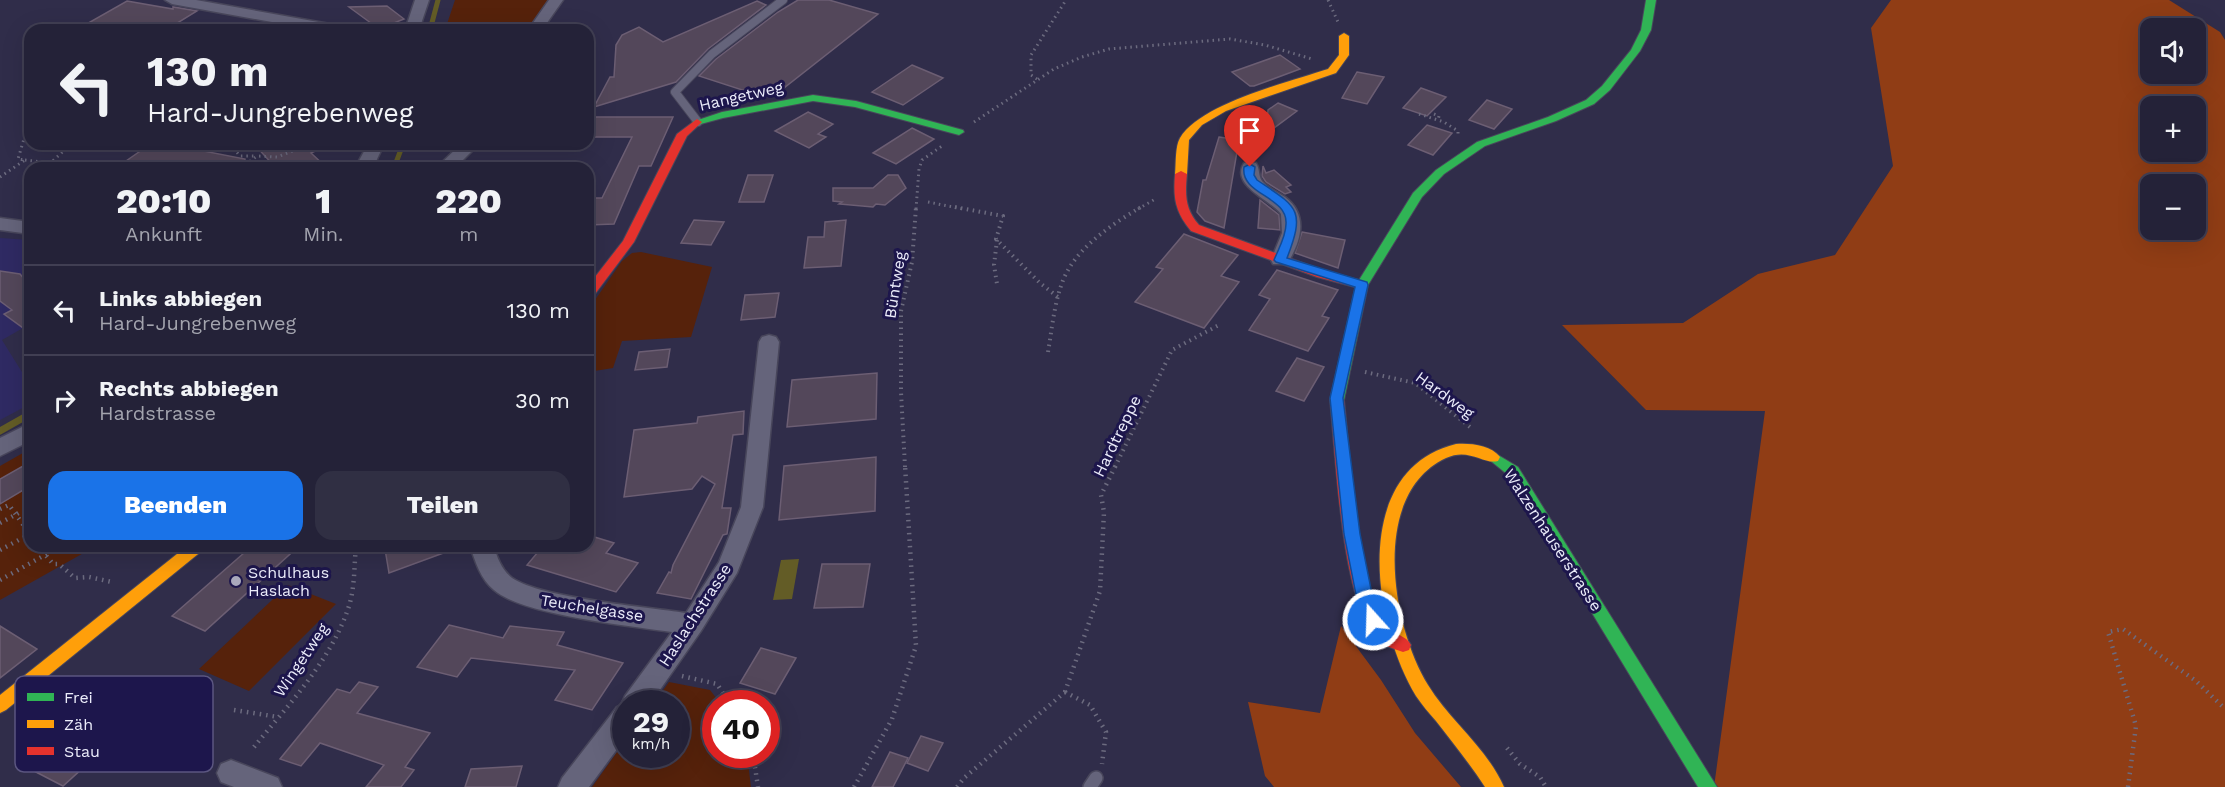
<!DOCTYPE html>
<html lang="de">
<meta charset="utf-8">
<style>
:root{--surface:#242238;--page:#302f43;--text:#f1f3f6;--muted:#a3a4ae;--line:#413f53;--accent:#1a73e8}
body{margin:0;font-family:"Work Sans",sans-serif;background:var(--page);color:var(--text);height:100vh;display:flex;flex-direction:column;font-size:22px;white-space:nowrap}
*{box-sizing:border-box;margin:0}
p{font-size:20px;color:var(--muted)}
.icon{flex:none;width:33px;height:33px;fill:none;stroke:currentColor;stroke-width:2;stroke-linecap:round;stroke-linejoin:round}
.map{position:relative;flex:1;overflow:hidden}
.sheet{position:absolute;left:24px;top:162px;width:570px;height:390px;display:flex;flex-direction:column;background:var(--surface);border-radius:18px;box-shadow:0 6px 24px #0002,0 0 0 2px var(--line)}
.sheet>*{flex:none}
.hud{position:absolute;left:24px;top:24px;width:570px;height:126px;border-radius:18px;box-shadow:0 6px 24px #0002,0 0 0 2px var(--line);background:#242238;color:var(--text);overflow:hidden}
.buttons{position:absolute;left:2140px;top:18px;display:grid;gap:12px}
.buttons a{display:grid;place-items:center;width:66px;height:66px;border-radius:12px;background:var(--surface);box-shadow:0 6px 24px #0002,0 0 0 2px var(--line);font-size:30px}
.speed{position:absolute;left:612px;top:690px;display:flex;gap:12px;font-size:30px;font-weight:700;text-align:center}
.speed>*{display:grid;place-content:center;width:78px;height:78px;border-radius:50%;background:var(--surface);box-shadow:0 6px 24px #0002,0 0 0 2px var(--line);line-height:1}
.speed small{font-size:15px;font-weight:400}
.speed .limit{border:9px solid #d22;background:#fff;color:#111}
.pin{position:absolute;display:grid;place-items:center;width:51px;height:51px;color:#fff;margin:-62px -26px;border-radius:50% 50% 50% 0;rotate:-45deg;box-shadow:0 0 6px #0007}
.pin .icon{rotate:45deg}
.me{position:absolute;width:66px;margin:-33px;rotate:340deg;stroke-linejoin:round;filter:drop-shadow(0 0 4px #0008)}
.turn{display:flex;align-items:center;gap:21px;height:126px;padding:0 24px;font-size:27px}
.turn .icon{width:78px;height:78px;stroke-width:2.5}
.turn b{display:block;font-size:42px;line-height:51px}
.eta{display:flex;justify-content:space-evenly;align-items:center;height:102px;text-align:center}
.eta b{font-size:36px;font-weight:800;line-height:42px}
.button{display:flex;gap:12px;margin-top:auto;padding:12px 24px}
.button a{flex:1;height:69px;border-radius:18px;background:var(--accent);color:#fff;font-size:24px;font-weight:800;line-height:69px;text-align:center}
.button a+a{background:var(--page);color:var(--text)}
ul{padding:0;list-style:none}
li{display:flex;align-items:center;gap:18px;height:90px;padding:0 24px;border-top:2px solid var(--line)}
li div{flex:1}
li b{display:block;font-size:22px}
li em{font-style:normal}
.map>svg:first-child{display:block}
.built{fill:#2f2a63}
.green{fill:#56220b}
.forest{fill:#903d15;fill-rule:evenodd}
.water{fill:#635c26}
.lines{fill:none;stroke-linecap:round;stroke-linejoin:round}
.stream-far1{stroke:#635c26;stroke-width:5}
.stream{stroke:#635c26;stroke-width:7}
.building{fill:#53475a;stroke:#6c5e73;stroke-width:1.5}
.lane-far1-casing{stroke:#48465b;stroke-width:10}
.lane-casing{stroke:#48465b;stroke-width:16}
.street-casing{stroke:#48465b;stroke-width:3}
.fast-casing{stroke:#48465b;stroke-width:2}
.slow-casing{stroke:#48465b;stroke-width:2}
.jam-casing{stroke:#48465b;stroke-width:2}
.path-far2{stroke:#6c6b7f;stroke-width:3;stroke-dasharray:1.5 4;stroke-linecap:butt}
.path-far1{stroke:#6c6b7f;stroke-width:4;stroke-dasharray:1.5 4.5;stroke-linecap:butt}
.path{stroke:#6c6b7f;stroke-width:4.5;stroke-dasharray:1.5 5;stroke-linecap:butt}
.lane-far1{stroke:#65647b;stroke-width:8}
.lane{stroke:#65647b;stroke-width:13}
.street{fill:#65647b;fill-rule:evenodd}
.fast{fill:#30b455;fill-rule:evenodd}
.slow{fill:#ff9f0a;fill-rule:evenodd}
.jam{fill:#e5322d;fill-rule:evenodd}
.route{fill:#1a73e8;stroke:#114b97;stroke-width:1.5}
.poi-dot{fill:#aaa9bc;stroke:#1d164c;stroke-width:2}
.labels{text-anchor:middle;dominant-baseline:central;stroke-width:6;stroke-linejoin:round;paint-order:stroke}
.street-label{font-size:16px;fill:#ebecfa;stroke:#1d164c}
.poi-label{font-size:16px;fill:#ebecfa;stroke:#1d164c;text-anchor:start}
.key{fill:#1d164c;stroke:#5b5680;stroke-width:1.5}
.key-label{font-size:16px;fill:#ebecfa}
</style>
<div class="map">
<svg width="2225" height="787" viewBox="0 0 2225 787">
<rect width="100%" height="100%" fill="#302d4a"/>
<path class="built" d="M0 238 30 240V324L2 340 30 385V404L0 420Z"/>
<g class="green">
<path d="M455 0H551L527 30H445Z"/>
<path d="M641 252 712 267 691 337 622 341 613 368 588 372V310L622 261 632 253Z"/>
<path d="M30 449V546H96L0 600V466Z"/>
<path d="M288 585 336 604 249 691 199 669Z"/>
<path d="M669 682 710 690 720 703 716 704V754L747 755 751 787H592L625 741 626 754H676V704L654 703Z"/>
</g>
<g class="forest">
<path d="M1891 0H2169L2220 32 2225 40V787H1714L1765 411 1646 410 1562 325 1683 323 1758 274 1835 255 1893 166 1871 28ZM2151 28H2196V74H2151ZM2151 106H2196V152H2151ZM2151 184H2196V230H2151Z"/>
<path d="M1341 626 1381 680 1415 733 1461 787H1274L1265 776 1248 702 1320 713Z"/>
</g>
<path class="water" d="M799 559 792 599 773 600 781 560Z"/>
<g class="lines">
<g class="stream-far1">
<path d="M430 30 438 0"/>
<path d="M394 168 403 144"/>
</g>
<path class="stream" d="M0 431 30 414"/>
</g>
<g class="building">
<path d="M798 0H829L878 14 775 95 764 97 699 76 716 59 778 12Z"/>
<path d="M127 1 173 9V7L197 11 166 30H76Z"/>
<path d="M757 1 766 5 708 49 676 82 594 107 610 77H614L616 45 622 35 639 27 663 42Z"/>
<path d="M387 6 404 19 379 29 349 7Z"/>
<path d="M1280 55 1300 69 1254 86H1250L1232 72Z"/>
<path d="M912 65 943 78 903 105 872 92Z"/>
<path d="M1357 72 1384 77 1367 104 1342 98Z"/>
<path d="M1421 88 1446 97 1427 116 1403 108Z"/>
<path d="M1487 100 1512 109 1494 129 1469 120Z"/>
<path d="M1278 103 1297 111 1266 134 1268 110Z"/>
<path d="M808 112 833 124 818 134 826 137 809 148 775 131Z"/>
<path d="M588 117H673L651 166H639L614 224 588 225V198H602L632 137H588Z"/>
<path d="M1427 125 1452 133 1433 155 1408 145Z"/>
<path d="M912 128 934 139 896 164 873 153Z"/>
<path d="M1219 137 1239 140 1224 228 1205 221 1197 212 1203 180H1206Z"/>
<path d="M254 144H330L311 153 327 168H295L290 161 275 167Z"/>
<path d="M149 145 173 150 178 146 245 159 244 168H116Z"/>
<path d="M1263 166 1266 173 1274 170 1291 185 1286 187 1291 192 1285 194 1266 182 1262 176Z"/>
<path d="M748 175H773L764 202H739Z"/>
<path d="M888 175H898L906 188 885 205 876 204 873 207 839 204 842 202 833 201V188H873Z"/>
<path d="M1260 200 1279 215 1280 230 1258 228Z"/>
<path d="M694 220 724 222 711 245 681 243Z"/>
<path d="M846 220 841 266 804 268 808 237H824L825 222Z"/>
<path d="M1302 232 1345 240 1338 268 1295 253Z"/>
<path d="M1184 234 1238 255 1221 276 1239 282 1204 328 1135 302 1163 269 1156 267Z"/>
<path d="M1277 270 1338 290 1322 316 1329 318 1308 351 1249 330 1270 299 1259 295Z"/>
<path d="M0 271 20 274 30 286V333L4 314 12 310 0 301Z"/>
<path d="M779 293 775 317 741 320 745 295Z"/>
<path d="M670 349 667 367 635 370 639 352Z"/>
<path d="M1297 358 1324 367 1304 401 1276 391Z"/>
<path d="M877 373 876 419 787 427 792 380Z"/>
<path d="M744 411 743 434 733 435 722 508H731L727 534 723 535 691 599 657 593 669 572 671 573 673 565 715 484 702 476 692 489 624 497 634 430 697 423 698 417Z"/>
<path d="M876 457 875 511 779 520 784 466Z"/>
<path d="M30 462V486L0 504V479Z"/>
<path d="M588 535 614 543 606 553 638 563 616 592 527 565 543 546H588Z"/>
<path d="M252 546H299L205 631 172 616Z"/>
<path d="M393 546H456L457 548 389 573 385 549Z"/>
<path d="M822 564H870L863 607 814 608Z"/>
<path d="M449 625 503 638 510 626 564 632 557 645 623 663 592 710 555 700 575 670 471 658 457 677 417 667Z"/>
<path d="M0 626 37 649 0 678Z"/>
<path d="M761 648 796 658 775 694 740 683Z"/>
<path d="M359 682 378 687 357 713 430 733 405 767 414 770 401 787H366L384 765 320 743 301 766 280 759 337 689 350 693Z"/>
<path d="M108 705 136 720 63 786 34 771Z"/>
<path d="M921 736 943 743 928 771 907 763Z"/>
<path d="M890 752 908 758 893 787H872Z"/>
<path d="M522 766 516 787H465L471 769Z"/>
</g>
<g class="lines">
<defs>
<path id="lane-far1" d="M698 122 675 92 712 54 783 0"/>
<path id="lane" d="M1090 787 1096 778"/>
<g id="street">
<path d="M165 0H196L341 26 348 30H316L172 4Z"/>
<path d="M415 0H429L419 30H405Z"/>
<path d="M549 0H563L542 30H528Z"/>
<path d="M368 144H384L373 168H355Z"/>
<path d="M461 144H479L455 168H436Z"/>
<path d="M1250 162 1256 163C1260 169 1258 175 1262 181 1268 188 1277 192 1285 197 1309 215 1301 242 1287 264H1273L1271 260 1282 233 1281 214C1271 200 1230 186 1244 163Z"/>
<path d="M0 218 30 222V234L0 230Z"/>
<path d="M769 335 776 337 779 342 763 507 737 573 701 631 650 704H626V737L589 787H558L562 778 617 707 621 705 625 696 672 632C632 626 522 615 494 590 481 580 475 561 470 546H494C497 558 502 570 512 578 541 598 647 607 686 613L719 562 741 507 759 342 762 337Z"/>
<path d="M30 423V441L0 456V438Z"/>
<path d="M231 760 278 778 282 787H234L221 782 217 773 221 764Z"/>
</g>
<g id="fast">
<path d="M1646 0H1656L1651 30 1640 51 1610 90 1594 104 1556 121 1485 146 1444 174 1422 197 1368 285 1344 400 1337 405 1332 403 1330 400 1356 285 1413 193 1436 170 1477 142 1548 117 1586 100 1602 86 1631 50 1641 30Z"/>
<path d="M813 95 856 101 963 130 964 132 959 135 855 107 813 101 723 118 697 125 692 122 722 112Z"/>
<path d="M1493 452 1518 467 1717 787H1698L1508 475 1486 457 1488 453Z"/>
</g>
<g id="slow">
<path d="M1344 33 1349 36V55L1336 73 1226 111 1202 125 1189 140 1187 174 1181 177 1177 176 1175 174C1176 164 1175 146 1180 138 1201 103 1289 82 1328 69L1339 55V36Z"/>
<path d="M1456 444C1470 443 1491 445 1500 457L1498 461C1484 465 1469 447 1446 458 1369 494 1392 627 1428 685 1450 721 1487 748 1504 787H1485C1470 764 1453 743 1436 721 1429 713 1422 705 1416 696 1373 625 1349 470 1456 444Z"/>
<path d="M187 546H206L203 550 6 710 0 713V695Z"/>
</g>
<g id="jam">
<path d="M697 119 702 122 687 136 634 242 592 298 588 299V286L623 241 677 134Z"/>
<path d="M1181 171 1187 174C1185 195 1185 209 1199 225L1325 271 1366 282 1368 285 1362 289 1317 277 1191 231C1175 212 1173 198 1175 174Z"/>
<path d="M1337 395 1344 400C1351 465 1354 555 1379 615 1387 637 1405 632 1411 645L1409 650 1403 652C1394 649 1381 645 1375 638 1341 594 1336 457 1330 400Z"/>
</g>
</defs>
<use href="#lane-far1" class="lane-far1-casing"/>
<use href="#lane" class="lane-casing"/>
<use href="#street" class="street-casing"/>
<use href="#fast" class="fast-casing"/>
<use href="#slow" class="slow-casing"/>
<use href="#jam" class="jam-casing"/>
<g class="path-far2">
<path d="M1328 0 1338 22"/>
<path d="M1037 79 1031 75V55L1066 0"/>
<path d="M1419 114 1444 122 1458 131V134"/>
<path d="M1434 114 1439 116 1438 120"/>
<path d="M974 122 1054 69 1082 57 1109 49 1230 39 1265 45 1312 59"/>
<path d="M230 144 240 156H257"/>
<path d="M25 160 50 163"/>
<path d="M45 168 71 144"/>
<path d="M241 168 257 156 277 157 311 144"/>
<path d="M0 177 25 160 18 159 26 132"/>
<path d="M27 185 30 182"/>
<path d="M928 202 963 209"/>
<path d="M916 209 919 169 922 160 942 146"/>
<path d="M1138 209 1157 198"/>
</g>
<g class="path-far1">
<path d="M955 207 1003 216 996 239 1040 283 1058 297"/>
<path d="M997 240 994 265 997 284"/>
<path d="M1048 352C1052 329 1054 305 1062 283 1074 249 1111 225 1141 207"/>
<path d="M1365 372 1415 383 1470 427"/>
<path d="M905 467 901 392V311L912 262 916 207"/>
<path d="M1115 467 1172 350 1219 325"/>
</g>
<g class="path">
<path d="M0 509 9 505 30 534"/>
<path d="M0 523 30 507"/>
<path d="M38 546 53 564H59L75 578 89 577 112 582"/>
<path d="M0 550 30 534"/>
<path d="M0 580 61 546"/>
<path d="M682 676 717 684 730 704"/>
<path d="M1065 692 1100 591 1104 512 1101 495 1116 465"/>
<path d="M1065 692 1090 705 1106 732 1102 764"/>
<path d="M234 710 278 717"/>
<path d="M254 747C289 704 332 659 349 606 355 587 354 566 356 546"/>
<path d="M1507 748 1520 764 1540 777 1546 787"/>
<path d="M753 754 758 787"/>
<path d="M854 787 892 719 916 646 905 465"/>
<path d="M957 787 964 778 1065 692"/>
<path d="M2128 787 2136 726 2108 632 2123 629 2196 681 2225 709"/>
</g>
<use href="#lane-far1" class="lane-far1"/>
<use href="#lane" class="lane"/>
<use href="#street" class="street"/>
<use href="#fast" class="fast"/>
<use href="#slow" class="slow"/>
<use href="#jam" class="jam"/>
</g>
<path class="route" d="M1250 164 1255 167 1254 175 1257 180C1297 207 1306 209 1287 258L1367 282 1368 285 1343 398 1360 534 1374 604 1381 620 1379 624 1373 626 1368 624 1358 605 1344 534 1330 398 1355 287 1276 262 1274 260C1279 248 1286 236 1286 224 1288 196 1240 195 1244 167Z"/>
<circle class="poi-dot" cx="236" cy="581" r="6"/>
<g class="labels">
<g class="street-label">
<text transform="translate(741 96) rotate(-13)">Hangetweg</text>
<text transform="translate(895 285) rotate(-81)">Büntweg</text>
<text transform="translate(1445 395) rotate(36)">Hardweg</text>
<text transform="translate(1117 436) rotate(-64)">Hardtreppe</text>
<text transform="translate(1553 540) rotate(57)">Walzenhauserstrasse</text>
<text transform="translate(592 608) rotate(9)">Teuchelgasse</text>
<text transform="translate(695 615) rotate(-57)">Haslachstrasse</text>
<text transform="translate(301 660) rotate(-56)">Wingetweg</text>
</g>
<g class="poi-label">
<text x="248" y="572">Schulhaus<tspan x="248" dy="18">Haslach</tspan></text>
</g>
</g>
<rect x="15" y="676" width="198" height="96" rx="9" class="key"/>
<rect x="27" y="693" width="27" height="8" fill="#30b455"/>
<rect x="27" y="720" width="27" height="8" fill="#ff9f0a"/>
<rect x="27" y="747" width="27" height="8" fill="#e5322d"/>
<g class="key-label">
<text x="64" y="703">Frei</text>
<text x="64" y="730">Zäh</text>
<text x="64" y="757">Stau</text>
</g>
</svg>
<div class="buttons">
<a><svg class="icon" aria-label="sound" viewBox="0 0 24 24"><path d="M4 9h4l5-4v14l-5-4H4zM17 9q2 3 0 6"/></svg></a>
<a>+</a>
<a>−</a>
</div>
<div class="speed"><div>29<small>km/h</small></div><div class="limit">40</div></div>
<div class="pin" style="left:1250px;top:167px;background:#d93025"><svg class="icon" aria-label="arrive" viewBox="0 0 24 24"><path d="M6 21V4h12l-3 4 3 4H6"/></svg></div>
<svg class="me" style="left:1373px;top:620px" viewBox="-20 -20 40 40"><circle r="17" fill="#1a73e8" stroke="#fff" stroke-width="3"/><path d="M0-11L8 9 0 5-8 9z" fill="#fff"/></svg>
<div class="hud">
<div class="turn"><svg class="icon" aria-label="left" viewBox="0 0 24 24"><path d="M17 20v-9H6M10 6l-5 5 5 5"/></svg><div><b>130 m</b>Hard-Jungrebenweg</div></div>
</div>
<section class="sheet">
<div class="eta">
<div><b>20:10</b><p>Ankunft</p></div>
<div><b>1</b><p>Min.</p></div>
<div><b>220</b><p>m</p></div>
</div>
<ul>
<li><svg class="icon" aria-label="left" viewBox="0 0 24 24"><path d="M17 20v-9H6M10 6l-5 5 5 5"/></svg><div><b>Links abbiegen</b><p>Hard-Jungrebenweg</p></div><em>130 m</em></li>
<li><svg class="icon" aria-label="right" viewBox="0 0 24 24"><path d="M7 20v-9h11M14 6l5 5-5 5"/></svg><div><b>Rechts abbiegen</b><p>Hardstrasse</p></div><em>30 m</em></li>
</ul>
<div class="button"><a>Beenden</a><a>Teilen</a></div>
</section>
</div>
